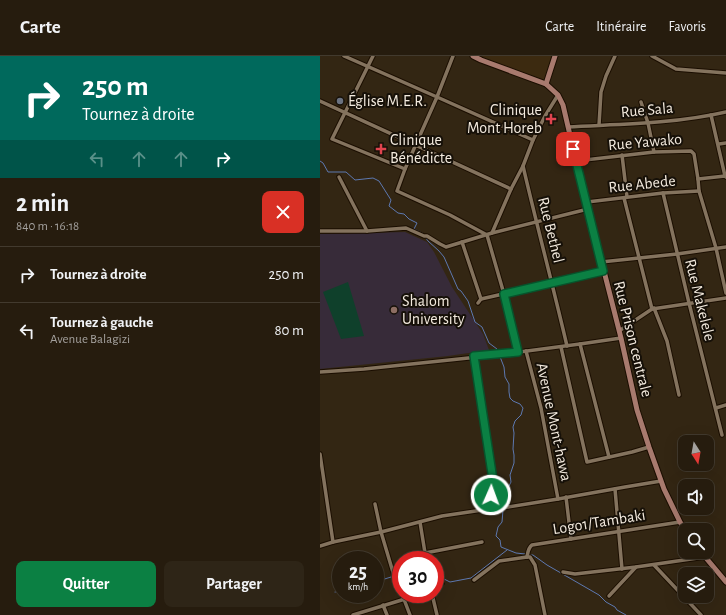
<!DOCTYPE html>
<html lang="fr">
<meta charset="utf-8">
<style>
:root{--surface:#261c0e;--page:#2e2517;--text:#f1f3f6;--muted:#a4a19e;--line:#423a2e;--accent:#0b8043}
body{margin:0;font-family:"Alegreya Sans",sans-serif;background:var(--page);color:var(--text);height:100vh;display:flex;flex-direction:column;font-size:15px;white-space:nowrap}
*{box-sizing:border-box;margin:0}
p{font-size:13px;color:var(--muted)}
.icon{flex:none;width:22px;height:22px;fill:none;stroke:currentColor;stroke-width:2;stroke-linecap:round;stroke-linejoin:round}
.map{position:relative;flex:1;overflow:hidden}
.details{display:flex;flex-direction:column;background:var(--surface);width:320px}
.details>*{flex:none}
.banner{background:#00695c;color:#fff;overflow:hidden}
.needle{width:26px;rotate:169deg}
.fabs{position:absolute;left:358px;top:379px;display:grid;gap:8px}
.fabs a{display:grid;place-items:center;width:36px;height:36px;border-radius:8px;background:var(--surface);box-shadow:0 4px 16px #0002,0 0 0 1px var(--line);font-size:20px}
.speed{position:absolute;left:12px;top:495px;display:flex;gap:8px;font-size:20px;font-weight:700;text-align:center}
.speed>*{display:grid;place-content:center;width:52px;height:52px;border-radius:50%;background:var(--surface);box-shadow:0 4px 16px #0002,0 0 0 1px var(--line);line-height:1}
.speed small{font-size:10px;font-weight:400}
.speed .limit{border:6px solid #d22;background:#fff;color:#111}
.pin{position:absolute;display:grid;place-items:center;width:34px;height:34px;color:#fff;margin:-17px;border-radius:8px;box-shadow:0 2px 6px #0006}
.me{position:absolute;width:44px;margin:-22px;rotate:2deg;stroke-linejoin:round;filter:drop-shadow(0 0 3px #0008)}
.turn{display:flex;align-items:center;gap:14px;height:84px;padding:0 16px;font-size:18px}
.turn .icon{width:52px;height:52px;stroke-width:2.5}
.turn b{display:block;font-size:28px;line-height:34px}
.lanes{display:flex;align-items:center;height:38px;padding:0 16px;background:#0003;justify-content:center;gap:20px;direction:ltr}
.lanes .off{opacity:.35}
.round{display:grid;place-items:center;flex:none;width:42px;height:42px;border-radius:8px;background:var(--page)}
.summary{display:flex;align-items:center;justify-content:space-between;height:68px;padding:0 16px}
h1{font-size:24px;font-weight:700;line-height:30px}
.primary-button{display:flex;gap:8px;margin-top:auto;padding:8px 16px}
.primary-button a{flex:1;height:46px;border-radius:8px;background:var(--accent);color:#fff;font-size:16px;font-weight:700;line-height:46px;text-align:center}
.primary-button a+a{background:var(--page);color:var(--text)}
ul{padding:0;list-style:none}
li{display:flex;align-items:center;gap:12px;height:56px;padding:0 16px;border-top:1px solid var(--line)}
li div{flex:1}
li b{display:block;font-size:15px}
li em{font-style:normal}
header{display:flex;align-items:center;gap:24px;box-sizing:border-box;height:56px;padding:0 20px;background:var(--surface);border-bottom:1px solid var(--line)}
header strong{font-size:19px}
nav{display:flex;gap:22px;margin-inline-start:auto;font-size:14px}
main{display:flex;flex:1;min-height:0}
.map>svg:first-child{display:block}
.built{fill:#3c2a10}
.education{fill:#372b39}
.grass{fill:#0f402b}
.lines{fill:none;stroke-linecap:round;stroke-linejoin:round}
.stream{stroke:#5d78b0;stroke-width:1}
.street-casing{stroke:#1b0e00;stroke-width:5.5}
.secondary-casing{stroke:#1b0e00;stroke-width:7}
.street{stroke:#84735e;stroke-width:3.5}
.secondary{stroke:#a87a6e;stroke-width:5}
.route-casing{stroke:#07532c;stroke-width:10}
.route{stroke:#0b8043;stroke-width:7}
.worship-dot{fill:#6b7280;stroke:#161008;stroke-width:1.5}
.health-dot{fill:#e0444e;stroke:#161008;stroke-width:1.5}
.education-dot{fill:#8d6e63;stroke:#161008;stroke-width:1.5}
.labels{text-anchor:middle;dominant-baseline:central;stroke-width:4;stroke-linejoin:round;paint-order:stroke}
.poi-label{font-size:16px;fill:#f3eade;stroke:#161008;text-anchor:start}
.street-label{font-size:16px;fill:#f3eade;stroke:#161008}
</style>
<header>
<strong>Carte</strong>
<nav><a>Carte</a><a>Itinéraire</a><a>Favoris</a></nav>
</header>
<main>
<section class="details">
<div class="banner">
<div class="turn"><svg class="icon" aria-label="right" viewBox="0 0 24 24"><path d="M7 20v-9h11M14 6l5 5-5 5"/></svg><div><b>250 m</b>Tournez à droite</div></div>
<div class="lanes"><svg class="icon off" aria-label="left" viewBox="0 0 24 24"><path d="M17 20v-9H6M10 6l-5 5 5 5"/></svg><svg class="icon off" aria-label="ahead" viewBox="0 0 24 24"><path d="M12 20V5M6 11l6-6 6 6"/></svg><svg class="icon off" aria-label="ahead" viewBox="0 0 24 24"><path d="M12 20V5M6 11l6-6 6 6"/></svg><svg class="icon" aria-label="right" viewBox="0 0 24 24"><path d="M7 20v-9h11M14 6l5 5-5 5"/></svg></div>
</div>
<div class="summary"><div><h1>2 min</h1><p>840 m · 16:18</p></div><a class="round" style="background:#d93025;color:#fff"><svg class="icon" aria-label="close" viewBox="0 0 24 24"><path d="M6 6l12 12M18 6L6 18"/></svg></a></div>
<ul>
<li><svg class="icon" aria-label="right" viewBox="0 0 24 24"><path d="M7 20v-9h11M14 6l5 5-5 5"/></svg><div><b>Tournez à droite</b></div><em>250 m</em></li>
<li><svg class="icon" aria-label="left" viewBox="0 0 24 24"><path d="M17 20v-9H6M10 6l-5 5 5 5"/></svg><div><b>Tournez à gauche</b><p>Avenue Balagizi</p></div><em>80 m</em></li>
</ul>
<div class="primary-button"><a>Quitter</a><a>Partager</a></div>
</section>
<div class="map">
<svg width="406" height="559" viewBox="0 0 406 559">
<rect width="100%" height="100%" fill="#332613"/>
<path class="built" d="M160 0H233L224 26 161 3Z"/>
<path class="education" d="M85 176 107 186 114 196 132 231 163 278 169 294 128 300 0 313V178Z"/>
<path class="grass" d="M28 226 44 280 21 283 3 236Z"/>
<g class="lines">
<g class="stream">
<path d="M0 105 3 107 8 116H26L35 124 53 122 59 125 71 144 69 150 78 157 84 158 89 163 97 167 94 173 104 178 105 179"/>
<path d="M106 182 108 185 119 195 124 201 138 233 141 235 148 245 155 266 162 271 169 287 177 293 184 311 185 321 189 328V336L190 342 193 345 200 348 203 352 201 359 195 365 193 371 194 377 193 393 194 399V407L190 419 191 426 188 432V439L183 447 184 451"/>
<path d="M183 454 182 466 178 471 176 480 180 484 181 491 196 497 205 498"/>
<path d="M208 499H213L227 509 279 539 286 546 295 551 297 554 306 559"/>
<path d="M77 522 81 523"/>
<path d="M115 524 122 522 130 526 151 522 187 494"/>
<path d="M55 526 71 521 73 522"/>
<path d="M15 536 21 535"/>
</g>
<defs>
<g id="street">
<path d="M24 0 117 41 85 113 77 135 130 159 167 179"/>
<path d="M53 0 12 83 85 113"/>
<path d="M133 0 117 41 213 84"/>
<path d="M332 0 356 13 406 17"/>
<path d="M0 45 191 133"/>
<path d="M321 46 328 67 334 96"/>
<path d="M391 59 405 120"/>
<path d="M279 69 281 36 286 20 295 0"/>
<path d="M248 71C301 68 354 68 406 56"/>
<path d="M399 88 406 87"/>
<path d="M302 99 307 141"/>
<path d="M256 105 334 96 371 95 374 98 378 123 379 135 396 192 406 237"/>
<path d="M203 110C217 170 233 230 247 290"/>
<path d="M19 121 47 175"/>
<path d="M378 123 405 120 406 121"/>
<path d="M343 137 369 247 402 379"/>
<path d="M304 142 332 253"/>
<path d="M267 146 343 137 379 135"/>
<path d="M0 175H47L86 172 104 180H107L120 188 126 191 172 177 191 133 203 110 213 84 225 60 238 39"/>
<path d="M172 177 268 153"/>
<path d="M167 179 184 238 198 296"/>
<path d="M142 186 161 243"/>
<path d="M281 206 357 198 406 191"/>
<path d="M158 247 161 243 283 215"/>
<path d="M334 252 347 285 359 339"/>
<path d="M299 275 332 253 406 242"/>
<path d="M260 288 289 401"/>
<path d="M241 291 267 406 312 396 329 391"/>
<path d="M206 295 221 352 238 443"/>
<path d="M154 300 173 425 169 453"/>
<path d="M0 316 44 313 177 299 260 288 301 282"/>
<path d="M396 352 406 349"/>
<path d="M0 398 9 459 13 486"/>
<path d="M295 433 302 513"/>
<path d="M246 441 251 483"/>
<path d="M55 448 61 476 75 523 81 535"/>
<path d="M100 466 105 497 162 486"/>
<path d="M0 490 13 486 61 476 122 460 169 453 182 452 238 443 305 431 341 425"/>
<path d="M207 501C208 496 208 492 212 489L360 466"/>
<path d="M207 501H210L215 509 225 559"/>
<path d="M334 509 381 559"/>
<path d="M243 516 255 518 316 511 385 501"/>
<path d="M154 524 179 505 207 501"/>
<path d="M115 531 122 527"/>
<path d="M82 538 90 559"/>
<path d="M112 538 117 559"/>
<path d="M289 540 316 511"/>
<path d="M63 549 67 559"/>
<path d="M33 559 85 543"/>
</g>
<g id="secondary">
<path d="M153 0 161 4 226 28 238 39 243 49 256 105 301 282 317 354 329 391 344 433 360 466 365 474"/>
<path d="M226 28 235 0"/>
<path d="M381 496 406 526"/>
</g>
</defs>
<use href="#street" class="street-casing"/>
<use href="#secondary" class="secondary-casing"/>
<use href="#street" class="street"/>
<use href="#secondary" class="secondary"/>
</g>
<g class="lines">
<defs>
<path id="route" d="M171 439 173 424 154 300 198 296 184 238 283 215 253 93"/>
</defs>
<use href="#route" class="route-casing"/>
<use href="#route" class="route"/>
</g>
<circle class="worship-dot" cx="20" cy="45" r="4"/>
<g class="health-dot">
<path d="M229 57h4v4h4v4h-4v4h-4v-4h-4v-4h4z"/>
<path d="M59 87h4v4h4v4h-4v4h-4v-4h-4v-4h4z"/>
</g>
<circle class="education-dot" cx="74" cy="254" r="4"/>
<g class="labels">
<g class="poi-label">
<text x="28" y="45">Église M.E.R.</text>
<text x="222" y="54" text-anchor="end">Clinique<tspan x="222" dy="18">Mont Horeb</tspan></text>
<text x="70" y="84">Clinique<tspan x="70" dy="18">Bénédicte</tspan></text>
<text x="82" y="245">Shalom<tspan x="82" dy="18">University</tspan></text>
</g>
<g class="street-label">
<text transform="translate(327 54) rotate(-5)">Rue Sala</text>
<text transform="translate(325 86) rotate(-5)">Rue Yawako</text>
<text transform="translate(322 128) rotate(-6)">Rue Abede</text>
<text transform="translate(231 174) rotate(76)">Rue Bethel</text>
<text transform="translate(380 244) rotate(76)">Rue Makelele</text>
<text transform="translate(313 283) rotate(76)">Rue Prison centrale</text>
<text transform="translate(234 366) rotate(78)">Avenue Mont-hawa</text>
<text transform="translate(279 466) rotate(-9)">Logo1/Tambaki</text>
</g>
</g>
</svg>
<div class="fabs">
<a><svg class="needle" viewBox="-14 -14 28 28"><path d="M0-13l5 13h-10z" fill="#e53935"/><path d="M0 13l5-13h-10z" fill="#a4a19e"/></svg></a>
<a><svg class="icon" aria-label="sound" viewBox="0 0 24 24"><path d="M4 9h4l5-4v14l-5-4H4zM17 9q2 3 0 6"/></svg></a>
<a><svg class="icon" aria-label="search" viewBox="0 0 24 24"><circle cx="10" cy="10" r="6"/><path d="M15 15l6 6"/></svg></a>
<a><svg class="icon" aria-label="layers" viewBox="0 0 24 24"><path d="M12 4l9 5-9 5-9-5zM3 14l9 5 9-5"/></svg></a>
</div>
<div class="speed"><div>25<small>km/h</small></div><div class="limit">30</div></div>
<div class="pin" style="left:253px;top:93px;background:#d93025"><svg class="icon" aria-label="arrive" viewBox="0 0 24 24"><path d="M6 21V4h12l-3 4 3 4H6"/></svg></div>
<svg class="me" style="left:171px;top:439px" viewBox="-20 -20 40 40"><circle r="17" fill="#0b8043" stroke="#fff" stroke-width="3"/><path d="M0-11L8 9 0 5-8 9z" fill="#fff"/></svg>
</div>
</main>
